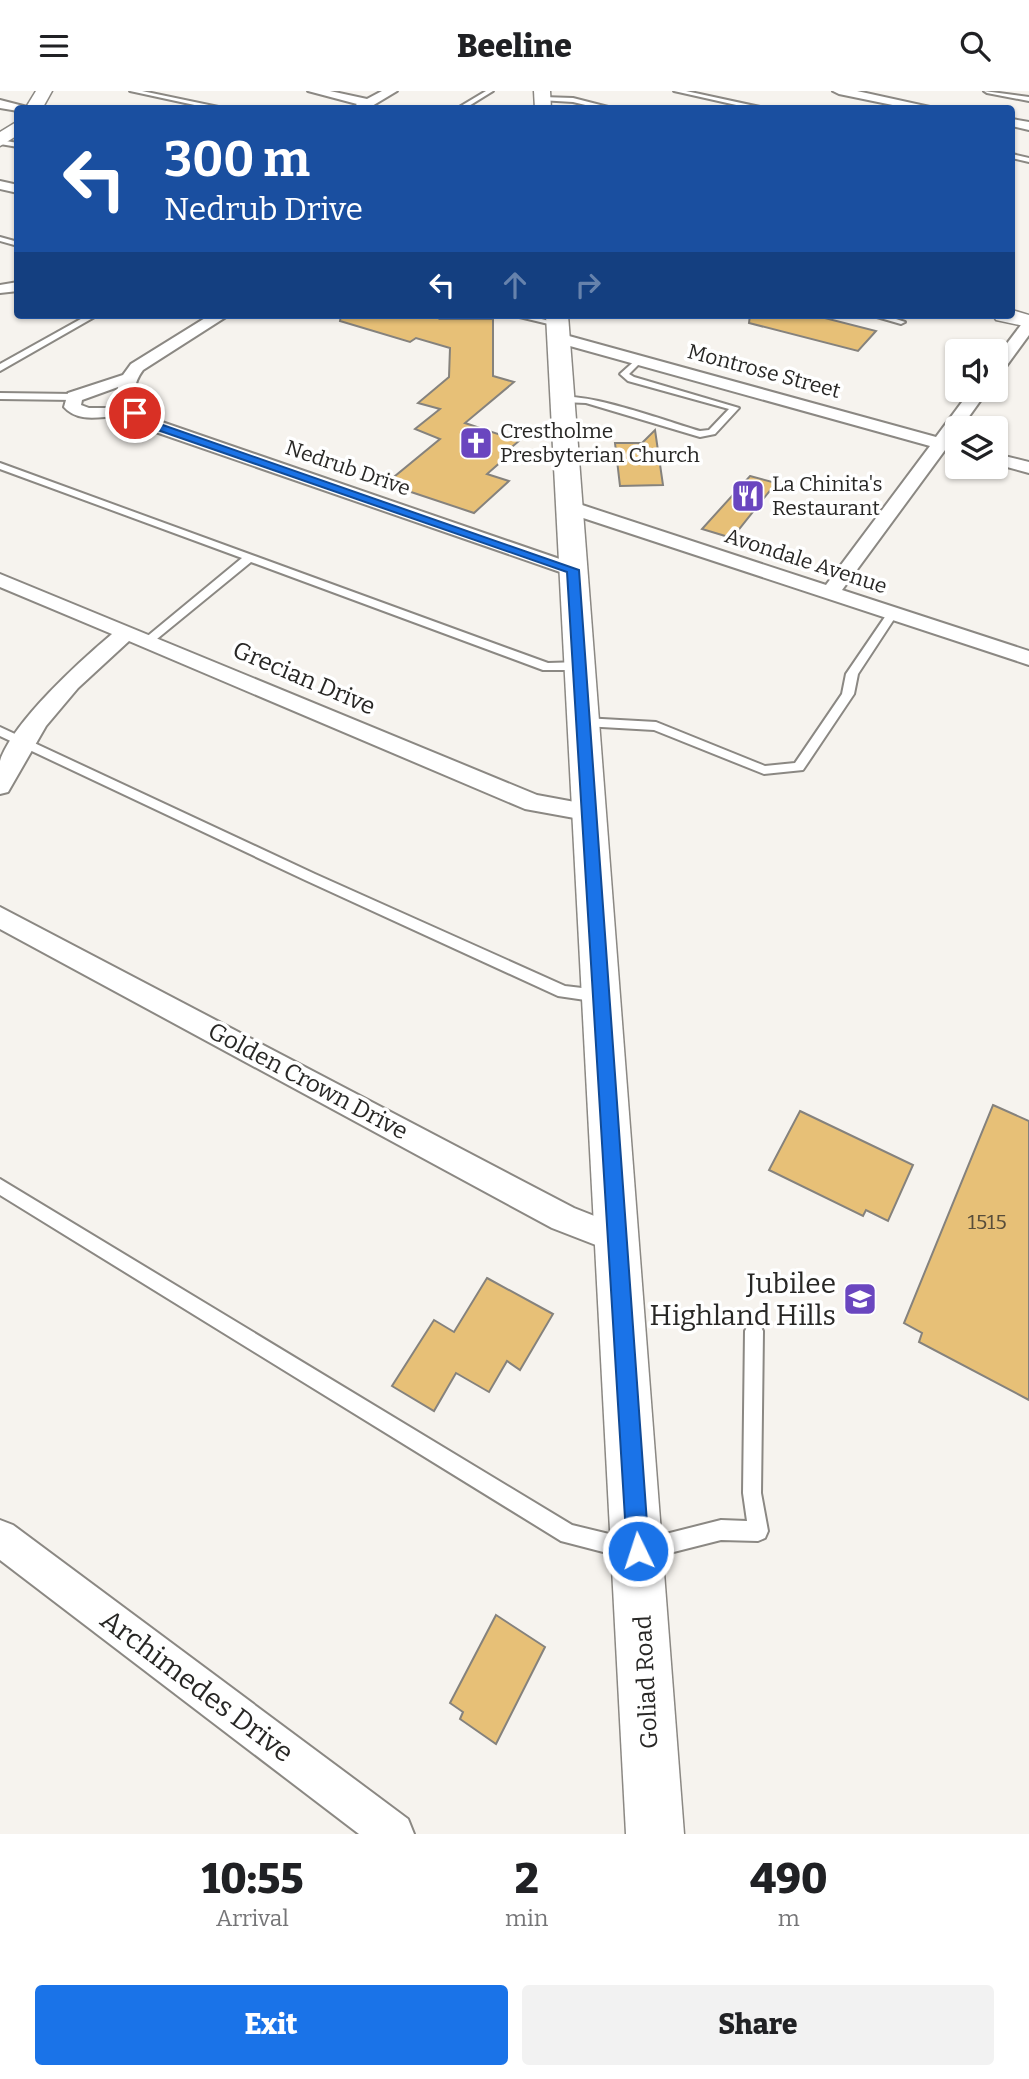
<!DOCTYPE html>
<style>
:root{--surface:#fff;--page:#f2f2f2;--text:#202124;--muted:#757577;--accent:#1a73e8}
body{margin:0;font-family:Bitter,serif;background:var(--page);color:var(--text);height:100vh;display:flex;flex-direction:column;font-size:26px;white-space:nowrap}
*{box-sizing:border-box;margin:0}
p{font-size:23px;color:var(--muted)}
.icon{flex:none;width:38px;height:38px;fill:none;stroke:currentColor;stroke-width:2;stroke-linecap:round;stroke-linejoin:round}
.map{position:relative;height:1743px;overflow:hidden}
.sheet{display:flex;flex-direction:column;background:var(--surface);flex:1}
.sheet>*{flex:none}
.banner{position:absolute;left:14px;top:14px;width:1001px;height:214px;border-radius:7px;box-shadow:0 2px 5px #0004;background:#1a4fa0;color:#fff;overflow:hidden}
.fabs{position:absolute;left:945px;top:248px;display:grid;gap:14px}
.fabs a{display:grid;place-items:center;width:63px;height:63px;border-radius:7px;background:var(--surface);box-shadow:0 2px 5px #0004;font-size:35px}
.pin{position:absolute;display:grid;place-items:center;width:60px;height:60px;color:#fff;margin:-30px;border:4px solid #fff;border-radius:50%;box-shadow:0 2px 7px #0007}
.me{position:absolute;width:77px;margin:-38px;rotate:356deg;stroke-linejoin:round;filter:drop-shadow(0 0 5px #0008)}
.turn{display:flex;align-items:center;gap:24px;height:147px;padding:0 35px;font-size:32px}
.turn .icon{width:91px;height:91px;stroke-width:2.5}
.turn b{display:block;font-size:49px;line-height:60px}
.lanes{display:flex;align-items:center;height:66px;padding:0 35px;background:#0003;justify-content:center;gap:35px;direction:ltr}
.lanes .off{opacity:.35}
.eta{display:flex;justify-content:space-evenly;align-items:center;height:119px;text-align:center}
.eta b{font-size:42px;font-weight:800;line-height:49px}
.primary-button{display:flex;gap:14px;margin-top:auto;padding:14px 35px}
.primary-button a{flex:1;height:80px;border-radius:7px;background:var(--accent);color:#fff;font-size:28px;font-weight:800;line-height:80px;text-align:center}
.primary-button a+a{background:var(--page);color:var(--text)}
header{display:flex;justify-content:space-between;align-items:center;height:91px;padding:0 35px;background:var(--surface);font-size:32px;font-weight:800}
.map>svg:first-child{display:block}
.building{fill:#e7c077;stroke:#85827d;stroke-width:2}
.lines{fill:none;stroke-linecap:round;stroke-linejoin:round}
.lane-casing{stroke:#8b8883;stroke-width:4}
.street-casing{stroke:#8b8883;stroke-width:4}
.secondary-casing{stroke:#8b8883;stroke-width:3}
.lane{fill:#fff;fill-rule:evenodd}
.street{fill:#fff;fill-rule:evenodd}
.secondary{fill:#fff;fill-rule:evenodd}
.route{fill:#1a73e8;stroke:#114b97;stroke-width:2}
.labels{text-anchor:middle;dominant-baseline:central;stroke-width:7;stroke-linejoin:round;paint-order:stroke}
.far-street-label{font-size:21px;fill:#282725;stroke:#fff}
.far-poi-label{font-size:21px;fill:#282725;stroke:#fff;text-anchor:start}
.number-label{font-size:21px;fill:#584d3a}
.street-label{font-size:24px;fill:#282725;stroke:#fff}
.near-poi-label{font-size:28px;fill:#282725;stroke:#fff;text-anchor:end}
.near-street-label{font-size:28px;fill:#282725;stroke:#fff}
</style>
<header><svg class="icon" aria-label="menu" viewBox="0 0 24 24"><path d="M4 6h16M4 12h16M4 18h16"/></svg>Beeline<svg class="icon" aria-label="search" viewBox="0 0 24 24"><circle cx="10" cy="10" r="6"/><path d="M15 15l6 6"/></svg></header>
<div class="map">
<svg width="1029" height="1743" viewBox="0 0 1029 1743">
<rect width="100%" height="100%" fill="#f6f3ee"/>
<g class="building">
<path d="M341 224H447L441 228H493V285L514 291 465 332 519 350 506 361 511 362 487 383 509 390 474 422 402 398 404 396 389 390 440 348 415 338 440 318 418 312 449 286 450 257 416 247 410 251 340 230Z"/>
<path d="M750 224H813L876 240 858 260 749 232Z"/>
<path d="M655 339 663 394 620 395 615 352H642Z"/>
<path d="M750 385 776 392 732 447 702 438Z"/>
<path d="M993 1014 1029 1030V1309L919 1251 922 1242 904 1232Z"/>
<path d="M800 1020 913 1074 888 1130 866 1119 863 1125 769 1079Z"/>
<path d="M487 1187 553 1223 520 1279 507 1270 489 1301 456 1282 434 1320 392 1295 434 1229 454 1241Z"/>
<path d="M496 1524 545 1556 496 1653 460 1628 463 1621 450 1612Z"/>
</g>
<g class="lines">
<defs>
<g id="lane">
<path d="M130 0H142L228 18H213Z"/>
<path d="M486 0H493L464 18H456Z"/>
<path d="M674 0H686L769 18H754Z"/>
<path d="M984 0 1029 6V10L987 2Z"/>
<path d="M542 6 573 7 616 18H602L573 11 540 9Z"/>
<path d="M0 49 18 52V56L0 53Z"/>
<path d="M1012 63 1029 67V71L1012 67Z"/>
<path d="M0 146 18 151V155L0 150Z"/>
<path d="M88 224H98L0 280V273Z"/>
<path d="M511 224H526L561 233 557 235Z"/>
<path d="M870 224H884L905 231 901 233Z"/>
<path d="M639 266 643 269 629 283 634 286 739 317 715 343 700 346 586 312 562 311 558 308C577 297 675 333 700 340L709 339 729 318 628 290 620 283Z"/>
<path d="M0 302 74 303 78 306 74 309 0 308Z"/>
<path d="M0 372 548 572 580 571 586 575 580 579H543L251 471 152 552H144V548L242 467 0 378Z"/>
<path d="M893 519 898 522 858 583 854 603 803 679 764 683 654 639 584 635 578 631 584 627 656 631 765 675 795 672 842 603 846 583 889 520Z"/>
<path d="M0 636 315 783 565 895 599 899 604 901 606 905 604 909 599 911 558 905 305 789 0 645Z"/>
<path d="M0 1088 572 1434 638 1450 721 1429 747 1430 743 1402 745 1240 748 1234 754 1232 760 1234 763 1240 761 1402 768 1440 765 1447 758 1450 721 1449 638 1470 561 1450 0 1104Z"/>
</g>
<g id="street">
<path d="M308 0H330L367 8 382 0H397L367 18H351L357 13Z"/>
<path d="M833 0H857L939 18H912L839 3Z"/>
<path d="M0 9 35 18 18 20 0 17Z"/>
<path d="M1012 28 1029 31V39L1012 35Z"/>
<path d="M0 90 18 94V102L0 98Z"/>
<path d="M18 191V200L0 202V194Z"/>
<path d="M210 224H229L143 279C126 302 138 318 159 330L580 475 583 479 580 483H566L147 338C143 335 138 330 133 328 113 319 83 337 64 316L68 302 123 284 131 273ZM118 296 119 309 123 317H89L81 314 82 309Z"/>
<path d="M1029 228V244L1002 281 996 283V267L1024 230Z"/>
<path d="M558 242 936 346 971 299H988L960 338H957L951 350 957 352V362L945 359 842 499 1029 560V574L562 420 560 416 562 412H576L826 494 930 355 552 250 550 247 552 244Z"/>
<path d="M996 363 1029 371V382L996 373Z"/>
<path d="M0 483 537 704 591 714 599 716 603 722 599 728 591 730 525 718 129 550 78 597 46 635 8 701 0 703C0 693 0 679 0 670 13 631 80 570 112 543L0 496Z"/>
<path d="M0 816 574 1117 630 1139 634 1149 630 1159 619 1163 552 1137 0 838Z"/>
<path d="M0 1429 13 1434 408 1728 414 1743H359L0 1469Z"/>
</g>
<g id="secondary">
<path d="M36 0H52L42 18H25Z"/>
<path d="M534 0H550L551 18H535Z"/>
<path d="M18 30V44L0 55V41Z"/>
<path d="M1012 219 1029 224V236L996 229 993 224H1012Z"/>
<path d="M546 224H568L684 1743H626Z"/>
</g>
</defs>
<use href="#lane" class="lane-casing"/>
<use href="#street" class="street-casing"/>
<use href="#secondary" class="secondary-casing"/>
<use href="#lane" class="lane"/>
<use href="#street" class="street"/>
<use href="#secondary" class="secondary"/>
</g>
<path class="route" d="M131 320H138L157 332 579 479 649 1460 646 1468 638 1471 630 1468 627 1460 567 481 149 336 131 324Z"/>
<defs>
<symbol id="church-square" viewBox="-11 -11 22 22"><rect x="-9" y="-9" width="18" height="18" rx="4" fill="#6a46bf" stroke="#fff"/><path d="M-1.2-6h2.4v3.5h3.3v2.4h-3.3V6h-2.4V-.1h-3.3v-2.4h3.3Z" fill="#fff"/></symbol>
<symbol id="restaurant-square" viewBox="-11 -11 22 22"><rect x="-9" y="-9" width="18" height="18" rx="4" fill="#6a46bf" stroke="#fff"/><path d="M-5-6h1v4h1v-4h1v4h1v-4h1v5L-1.5 .5V6h-2V.5L-5-1ZM5-6V6H3V1.5H1.5Q1.5-4 5-6Z" fill="#fff"/></symbol>
<symbol id="school-square" viewBox="-11 -11 22 22"><rect x="-9" y="-9" width="18" height="18" rx="4" fill="#6a46bf" stroke="#fff"/><path d="M0-5L7-2L0 1L-7-2ZM-4 1L0 2.5L4 1V4Q0 6-4 4Z" fill="#fff"/></symbol>
</defs>
<g fill-rule="evenodd">
<use href="#church-square" x="457" y="333" width="38" height="38"/>
<use href="#restaurant-square" x="729" y="386" width="38" height="38"/>
<use href="#school-square" x="841" y="1189" width="38" height="38"/>
</g>
<g class="labels">
<g class="far-street-label">
<text transform="translate(764 280) rotate(15)">Montrose Street</text>
<text transform="translate(348 377) rotate(19)">Nedrub Drive</text>
<text transform="translate(806 470) rotate(18)">Avondale Avenue</text>
</g>
<g class="far-poi-label">
<text x="500" y="340">Crestholme<tspan x="500" dy="24">Presbyterian Church</tspan></text>
<text x="772" y="393">La Chinita's<tspan x="772" dy="24">Restaurant</tspan></text>
</g>
<g class="number-label">
<text x="987" y="1131">1515</text>
</g>
<g class="street-label">
<text transform="translate(304 587) rotate(23)">Grecian Drive</text>
<text transform="translate(308 990) rotate(28)">Golden Crown Drive</text>
<text transform="translate(646 1591) rotate(-93)">Goliad Road</text>
</g>
<g class="near-poi-label">
<text x="836" y="1192">Jubilee<tspan x="836" dy="32">Highland Hills</tspan></text>
</g>
<g class="near-street-label">
<text transform="translate(197 1595) rotate(37)">Archimedes Drive</text>
</g>
</g>
</svg>
<div class="fabs">
<a><svg class="icon" aria-label="sound" viewBox="0 0 24 24"><path d="M4 9h4l5-4v14l-5-4H4zM17 9q2 3 0 6"/></svg></a>
<a><svg class="icon" aria-label="layers" viewBox="0 0 24 24"><path d="M12 4l9 5-9 5-9-5zM3 14l9 5 9-5"/></svg></a>
</div>
<div class="pin" style="left:135px;top:322px;background:#d93025"><svg class="icon" aria-label="arrive" viewBox="0 0 24 24"><path d="M6 21V4h12l-3 4 3 4H6"/></svg></div>
<svg class="me" style="left:638px;top:1460px" viewBox="-20 -20 40 40"><circle r="17" fill="#1a73e8" stroke="#fff" stroke-width="3"/><path d="M0-11L8 9 0 5-8 9z" fill="#fff"/></svg>
<div class="banner">
<div class="turn"><svg class="icon" aria-label="left" viewBox="0 0 24 24"><path d="M17 20v-9H6M10 6l-5 5 5 5"/></svg><div><b>300 m</b>Nedrub Drive</div></div>
<div class="lanes"><svg class="icon" aria-label="left" viewBox="0 0 24 24"><path d="M17 20v-9H6M10 6l-5 5 5 5"/></svg><svg class="icon off" aria-label="ahead" viewBox="0 0 24 24"><path d="M12 20V5M6 11l6-6 6 6"/></svg><svg class="icon off" aria-label="right" viewBox="0 0 24 24"><path d="M7 20v-9h11M14 6l5 5-5 5"/></svg></div>
</div>
</div>
<section class="sheet">
<div class="eta">
<div><b>10:55</b><p>Arrival</p></div>
<div><b>2</b><p>min</p></div>
<div><b>490</b><p>m</p></div>
</div>
<div class="primary-button"><a>Exit</a><a>Share</a></div>
</section>
